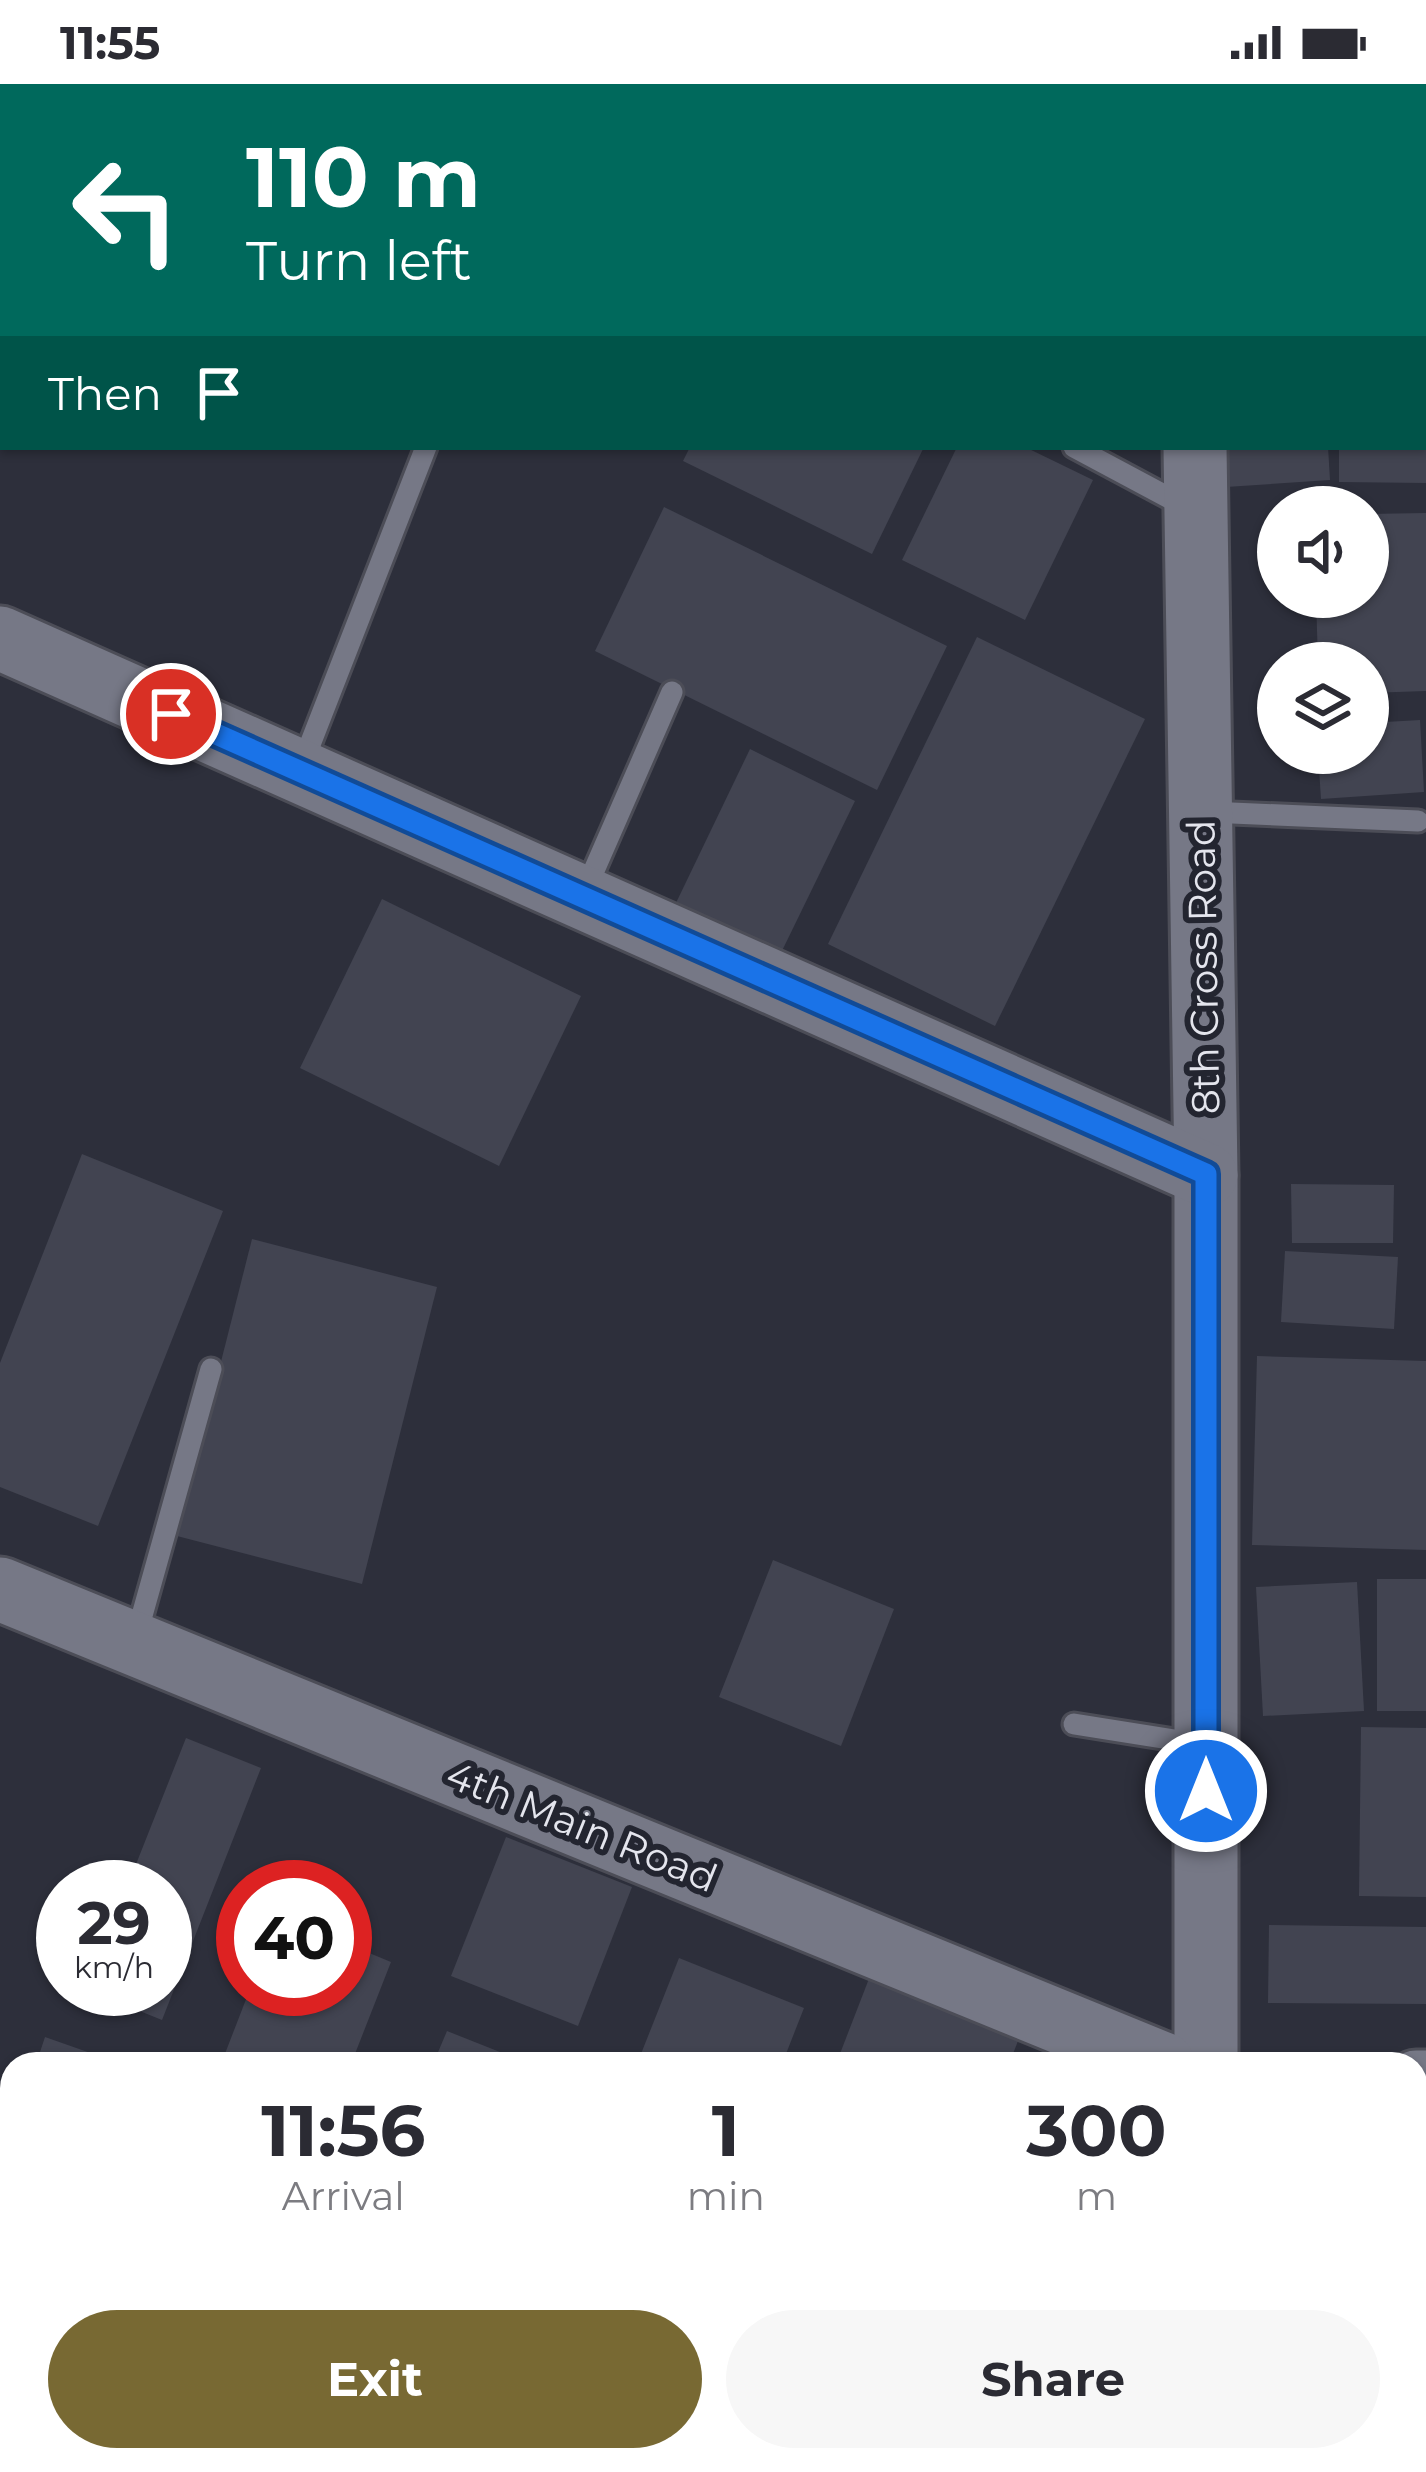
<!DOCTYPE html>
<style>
:root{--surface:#fff;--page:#f7f7f7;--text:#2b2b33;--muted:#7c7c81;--accent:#786933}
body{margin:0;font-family:Montserrat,sans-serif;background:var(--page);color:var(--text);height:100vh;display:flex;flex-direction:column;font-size:45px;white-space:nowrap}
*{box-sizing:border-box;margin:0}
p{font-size:39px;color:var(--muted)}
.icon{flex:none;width:66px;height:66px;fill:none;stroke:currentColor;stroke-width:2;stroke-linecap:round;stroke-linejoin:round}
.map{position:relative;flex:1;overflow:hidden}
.side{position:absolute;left:0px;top:1968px;width:1428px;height:420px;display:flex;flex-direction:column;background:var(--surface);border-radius:36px 36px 0 0;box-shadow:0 3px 9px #0004}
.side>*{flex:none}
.banner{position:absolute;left:0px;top:0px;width:1428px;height:366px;box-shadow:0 3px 9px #0004;background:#00695c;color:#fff;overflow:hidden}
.tools{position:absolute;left:1257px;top:402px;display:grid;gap:24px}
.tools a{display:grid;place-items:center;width:132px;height:132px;border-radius:50%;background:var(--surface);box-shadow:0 3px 9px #0004;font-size:60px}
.speed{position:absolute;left:36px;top:1776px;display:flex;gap:24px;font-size:60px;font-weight:700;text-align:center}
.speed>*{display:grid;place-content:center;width:156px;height:156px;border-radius:50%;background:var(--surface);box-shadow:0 3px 9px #0004;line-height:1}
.speed small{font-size:30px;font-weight:400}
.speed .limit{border:18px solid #d22;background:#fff;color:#111}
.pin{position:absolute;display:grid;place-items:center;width:102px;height:102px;color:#fff;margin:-51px;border:6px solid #fff;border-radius:50%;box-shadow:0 3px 12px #0007}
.me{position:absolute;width:132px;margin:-66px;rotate:0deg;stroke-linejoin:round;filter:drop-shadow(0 0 9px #0008)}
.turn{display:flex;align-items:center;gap:42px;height:252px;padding:0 48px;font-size:54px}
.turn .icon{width:156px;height:156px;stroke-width:2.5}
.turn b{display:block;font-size:84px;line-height:102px}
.then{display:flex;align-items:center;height:114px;padding:0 48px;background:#0003;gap:24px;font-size:45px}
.eta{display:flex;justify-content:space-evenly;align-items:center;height:204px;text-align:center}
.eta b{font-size:72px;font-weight:700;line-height:84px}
.action{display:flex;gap:24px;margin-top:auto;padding:24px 48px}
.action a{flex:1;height:138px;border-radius:72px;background:var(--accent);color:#fff;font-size:48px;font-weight:700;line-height:138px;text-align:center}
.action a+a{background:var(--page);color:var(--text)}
.status{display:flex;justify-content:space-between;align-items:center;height:84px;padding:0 60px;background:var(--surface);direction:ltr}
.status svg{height:33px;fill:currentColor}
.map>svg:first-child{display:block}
.building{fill:#424451}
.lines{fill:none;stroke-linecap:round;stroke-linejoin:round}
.lane-casing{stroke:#4c4d57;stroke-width:27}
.street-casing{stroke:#4c4d57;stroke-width:51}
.secondary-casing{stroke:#4c4d57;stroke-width:69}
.lane{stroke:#767886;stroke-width:21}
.street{stroke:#767886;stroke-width:45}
.secondary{stroke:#767886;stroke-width:63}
.route-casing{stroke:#114b97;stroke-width:30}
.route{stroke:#1a73e8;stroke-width:21}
.labels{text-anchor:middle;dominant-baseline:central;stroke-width:12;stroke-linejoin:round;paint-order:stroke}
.street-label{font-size:39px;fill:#e4e5ed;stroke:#232530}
</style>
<div class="status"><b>11:55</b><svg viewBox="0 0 49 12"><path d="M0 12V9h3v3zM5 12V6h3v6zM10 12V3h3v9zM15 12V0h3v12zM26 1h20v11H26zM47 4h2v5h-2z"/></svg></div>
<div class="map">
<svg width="1426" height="2388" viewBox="0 0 1426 2388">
<rect width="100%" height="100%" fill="#2d2f3b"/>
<g class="building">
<path d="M690 363H924L872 470 683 377Z"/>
<path d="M957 363H1025L1093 396 1025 536 902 476Z"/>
<path d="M1223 363H1328L1330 396 1226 403Z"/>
<path d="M1339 363H1426V399L1339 398Z"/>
<path d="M664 423 947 562 877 706 595 567Z"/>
<path d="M1426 429V607L1368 609V579H1318L1316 513H1368V430Z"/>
<path d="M977 553 1145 635 995 942 828 860Z"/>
<path d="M1420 636 1424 708 1321 715 1318 669H1368V639Z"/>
<path d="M750 665 855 717 779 873 675 821Z"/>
<path d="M382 815 581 912 499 1082 300 984Z"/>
<path d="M82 1070 223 1127 98 1442 0 1403V1279Z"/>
<path d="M1291 1100 1394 1101 1393 1159H1292Z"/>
<path d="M252 1155 437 1203 362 1500 177 1452Z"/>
<path d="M1285 1167 1398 1173 1394 1245 1281 1238Z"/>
<path d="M1257 1272 1426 1277V1466L1252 1461Z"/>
<path d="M773 1476 894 1525 841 1662 719 1613Z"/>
<rect x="1377" y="1495" width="49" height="132"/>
<path d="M1357 1498 1364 1627 1263 1632 1256 1503Z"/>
<path d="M1361 1643 1426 1644V1813L1359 1812Z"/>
<path d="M186 1654 261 1684 162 1936 85 1905H165V1803H127Z"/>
<path d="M506 1753 632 1803 578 1942 451 1892Z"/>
<path d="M1269 1841 1426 1843V1920L1268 1919Z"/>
<path d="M345 1859 391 1878 351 1980H221L250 1905H345Z"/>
<path d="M679 1874 804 1924 782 1980H637Z"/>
<path d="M877 1874 1027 1934 1009 1980H836Z"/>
<path d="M447 1947 530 1980H433Z"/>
<path d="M45 1953 119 1979V1980H36Z"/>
<rect x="1416" y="2026" width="10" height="98"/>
<path d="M11 2051H12V2242L0 2238V2084Z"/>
<path d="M0 2367 12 2376 53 2388H0Z"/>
<path d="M658 2376H723L718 2388H654Z"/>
<path d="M909 2376H1081L1076 2388H938Z"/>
<rect x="1286" y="2376" width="79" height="12"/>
</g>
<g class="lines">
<defs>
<g id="lane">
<path d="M276 0 283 3"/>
<path d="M1074 363 1190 425"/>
<path d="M302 681 426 363"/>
<path d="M1209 728 1418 737"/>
<path d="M585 807 672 608"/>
<path d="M136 1553 211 1285"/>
<path d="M1074 1640 1200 1660"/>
<path d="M470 2388 475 2376"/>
</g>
<g id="street">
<path d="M1425 212H1426"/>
<path d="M0 2330 12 2335"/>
<path d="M119 2376 150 2388"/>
</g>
<g id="secondary">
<path d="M1189 0V3"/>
<path d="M1195 363 1206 1091V1980"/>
<path d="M0 554 1206 1091"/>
<path d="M0 1505 1163 1980"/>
<path d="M1416 1998H1426"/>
<path d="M1205 2388V2376"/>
</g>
</defs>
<use href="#lane" class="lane-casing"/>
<use href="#street" class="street-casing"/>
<use href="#secondary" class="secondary-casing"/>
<use href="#lane" class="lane"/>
<use href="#street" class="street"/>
<use href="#secondary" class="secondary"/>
</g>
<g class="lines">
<defs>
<path id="route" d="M171 630 1206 1090V1707"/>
</defs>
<use href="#route" class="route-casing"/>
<use href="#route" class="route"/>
</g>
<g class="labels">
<g class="street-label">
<text transform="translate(1203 883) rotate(-91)">8th Cross Road</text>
<text transform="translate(582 1742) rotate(22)">4th Main Road</text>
</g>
</g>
</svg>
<div class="tools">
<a><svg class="icon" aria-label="sound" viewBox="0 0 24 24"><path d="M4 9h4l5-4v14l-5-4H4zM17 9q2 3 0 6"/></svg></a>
<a><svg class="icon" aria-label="layers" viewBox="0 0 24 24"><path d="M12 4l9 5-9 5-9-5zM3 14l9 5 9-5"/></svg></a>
</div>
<div class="speed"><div>29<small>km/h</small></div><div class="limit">40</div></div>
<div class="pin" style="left:171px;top:630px;background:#d93025"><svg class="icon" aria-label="arrive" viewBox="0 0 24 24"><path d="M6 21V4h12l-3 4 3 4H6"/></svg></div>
<svg class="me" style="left:1206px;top:1707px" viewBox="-20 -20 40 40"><circle r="17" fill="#1a73e8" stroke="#fff" stroke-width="3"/><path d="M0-11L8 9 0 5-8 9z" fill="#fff"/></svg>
<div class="banner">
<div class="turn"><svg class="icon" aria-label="left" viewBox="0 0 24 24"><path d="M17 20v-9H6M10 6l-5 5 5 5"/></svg><div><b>110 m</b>Turn left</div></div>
<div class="then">Then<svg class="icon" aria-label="arrive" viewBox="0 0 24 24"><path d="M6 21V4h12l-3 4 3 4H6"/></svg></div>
</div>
<section class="side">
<div class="eta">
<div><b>11:56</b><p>Arrival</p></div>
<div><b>1</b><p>min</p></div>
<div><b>300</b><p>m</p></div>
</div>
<div class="action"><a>Exit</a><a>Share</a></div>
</section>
</div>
